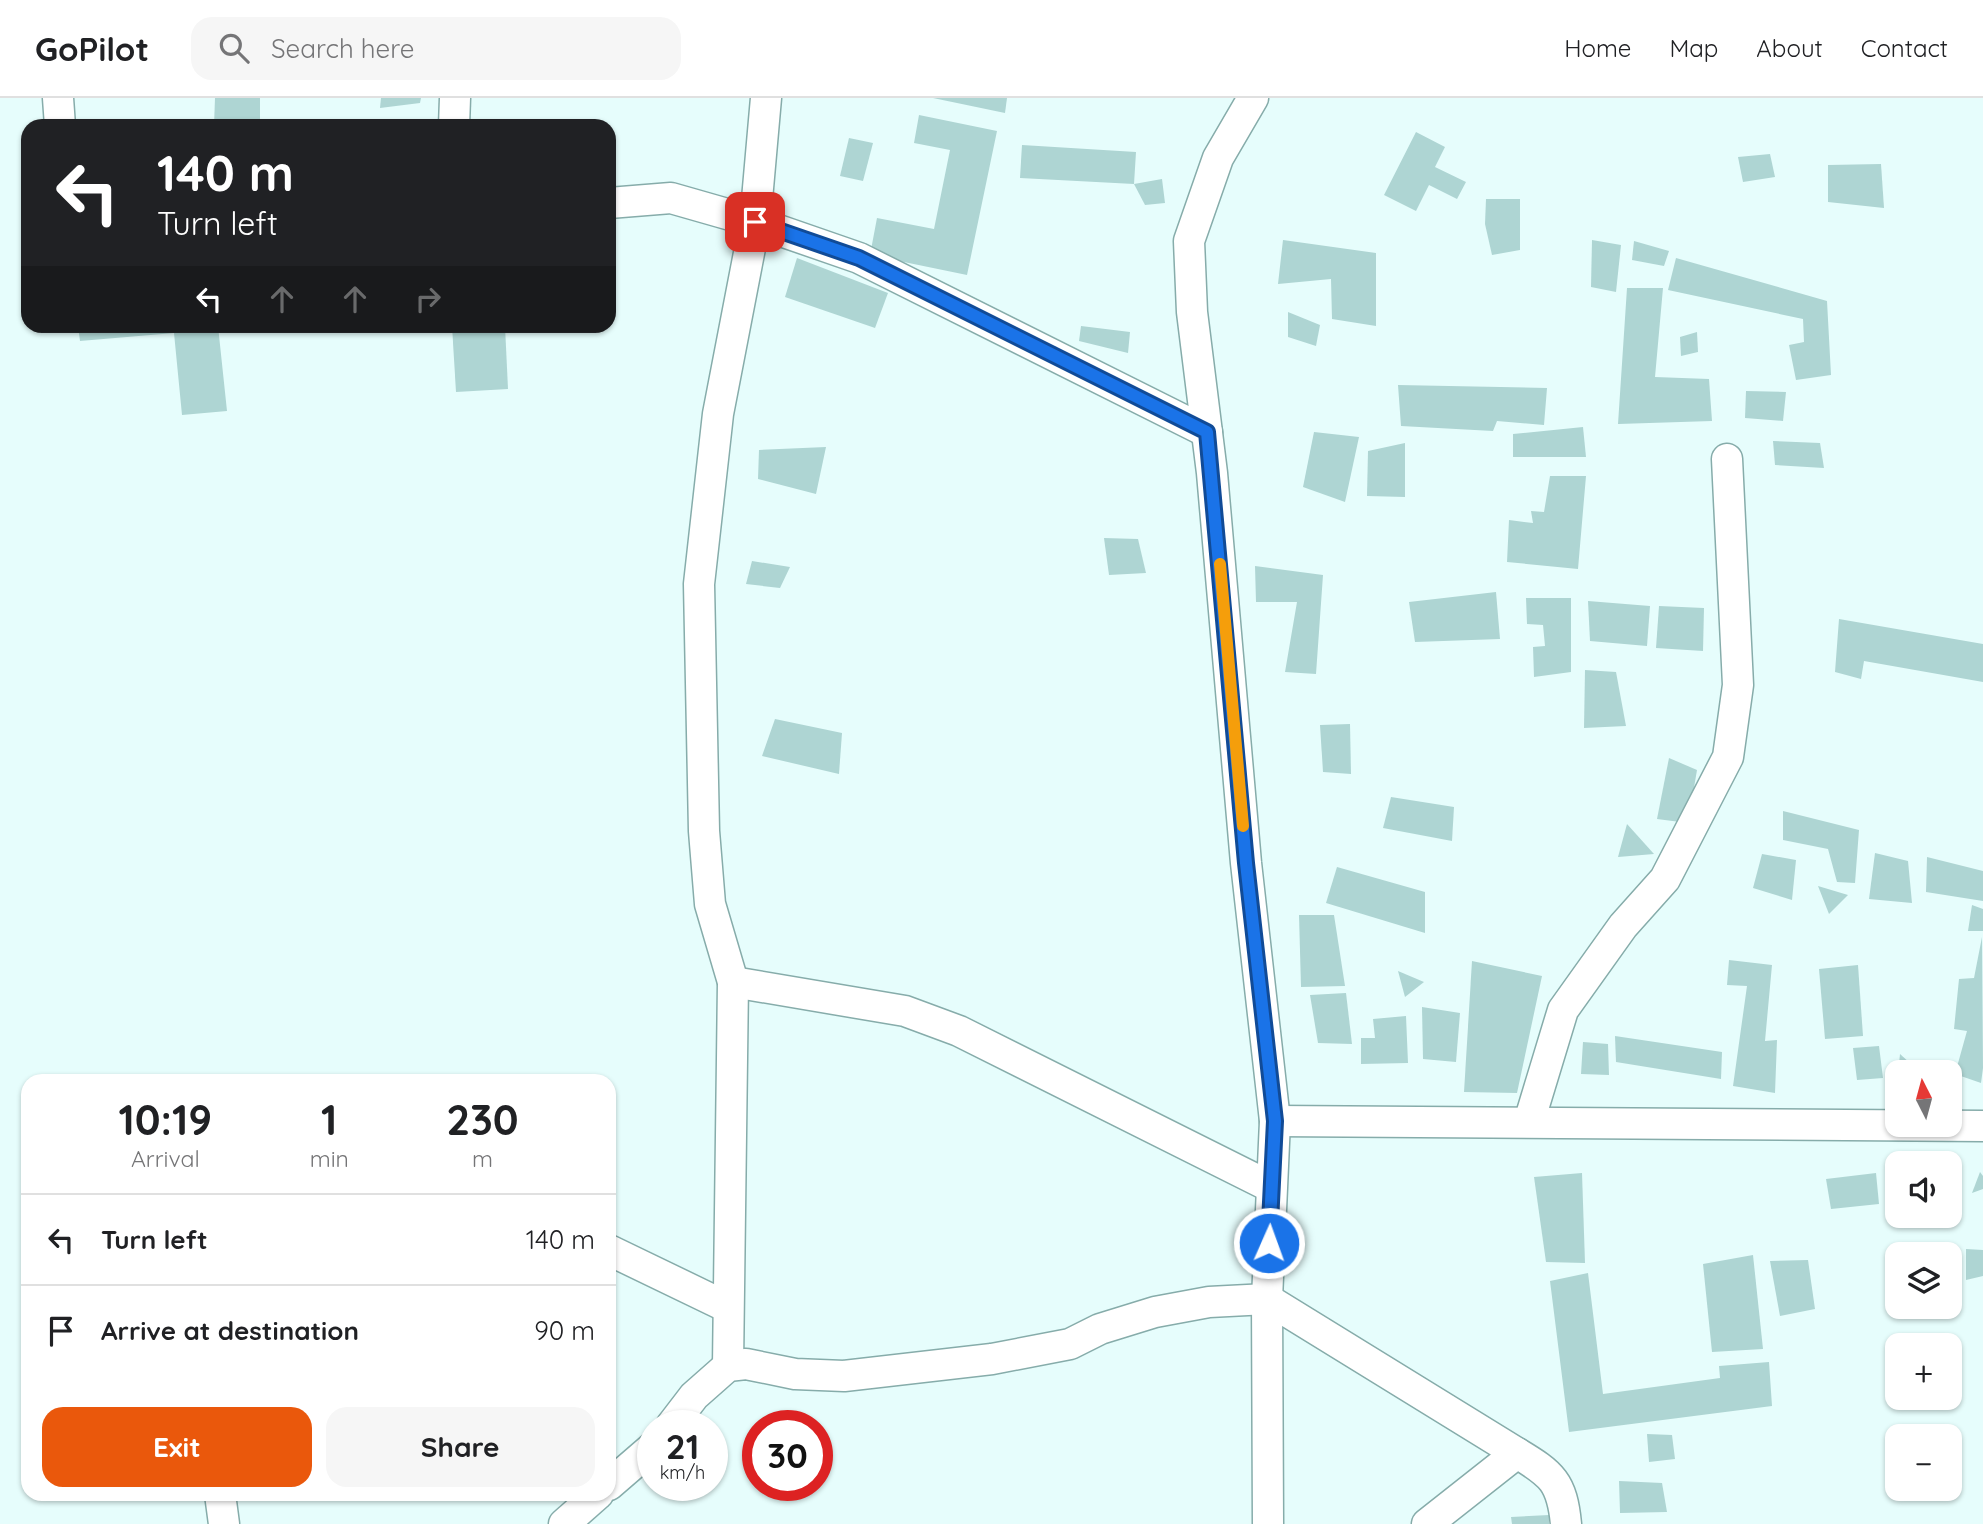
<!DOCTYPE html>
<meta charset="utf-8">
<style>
:root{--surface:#fff;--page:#f6f6f6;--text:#202124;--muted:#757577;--line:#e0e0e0;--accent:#ea580c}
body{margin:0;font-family:Quicksand,sans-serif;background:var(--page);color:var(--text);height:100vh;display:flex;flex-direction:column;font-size:26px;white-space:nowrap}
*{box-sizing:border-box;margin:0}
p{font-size:23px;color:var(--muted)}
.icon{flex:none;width:38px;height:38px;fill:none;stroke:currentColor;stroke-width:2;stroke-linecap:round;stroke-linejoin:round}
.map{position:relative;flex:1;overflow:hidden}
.side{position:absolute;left:21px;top:976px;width:595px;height:427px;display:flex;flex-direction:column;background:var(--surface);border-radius:21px;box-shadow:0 2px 5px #0004}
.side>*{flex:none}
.top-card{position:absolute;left:21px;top:21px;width:595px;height:214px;border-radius:21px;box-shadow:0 2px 5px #0004;background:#202124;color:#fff;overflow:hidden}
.needle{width:46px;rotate:354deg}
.tools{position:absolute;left:1885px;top:962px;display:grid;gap:14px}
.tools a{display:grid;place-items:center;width:77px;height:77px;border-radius:14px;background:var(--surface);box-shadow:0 2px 5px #0004;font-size:35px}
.speed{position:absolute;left:637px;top:1312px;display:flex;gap:14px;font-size:35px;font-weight:700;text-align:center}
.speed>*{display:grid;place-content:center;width:91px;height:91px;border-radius:50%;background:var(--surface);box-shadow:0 2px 5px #0004;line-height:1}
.speed small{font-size:18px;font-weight:400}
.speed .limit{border:10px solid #d22;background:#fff;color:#111}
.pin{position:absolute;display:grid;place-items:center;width:60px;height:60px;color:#fff;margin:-30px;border-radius:14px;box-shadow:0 4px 10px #0006}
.me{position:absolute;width:77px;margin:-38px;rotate:2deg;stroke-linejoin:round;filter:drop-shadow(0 0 5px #0008)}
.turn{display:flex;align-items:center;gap:24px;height:147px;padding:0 21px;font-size:32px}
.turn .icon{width:91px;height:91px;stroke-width:2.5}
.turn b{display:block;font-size:49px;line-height:60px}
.lanes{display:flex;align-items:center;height:66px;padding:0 21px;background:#0003;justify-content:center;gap:35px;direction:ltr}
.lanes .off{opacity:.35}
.eta{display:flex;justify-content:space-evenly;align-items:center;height:119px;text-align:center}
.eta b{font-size:42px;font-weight:700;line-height:49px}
.primary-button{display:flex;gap:14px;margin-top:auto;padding:14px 21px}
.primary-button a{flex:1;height:80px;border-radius:21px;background:var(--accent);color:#fff;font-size:28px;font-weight:700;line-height:80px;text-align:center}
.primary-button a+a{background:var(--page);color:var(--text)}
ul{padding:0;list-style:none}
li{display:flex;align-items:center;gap:21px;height:91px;padding:0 21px;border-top:2px solid var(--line)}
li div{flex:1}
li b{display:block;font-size:26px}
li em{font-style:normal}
header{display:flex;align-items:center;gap:42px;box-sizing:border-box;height:98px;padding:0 35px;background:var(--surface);border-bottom:2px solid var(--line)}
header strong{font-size:33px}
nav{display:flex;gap:38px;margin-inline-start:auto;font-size:24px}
.search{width:490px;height:63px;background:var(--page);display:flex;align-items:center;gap:18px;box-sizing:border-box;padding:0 24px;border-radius:21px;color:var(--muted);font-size:26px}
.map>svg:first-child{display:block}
.building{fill:#aed5d3}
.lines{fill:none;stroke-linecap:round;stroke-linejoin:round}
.street-casing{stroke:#86acaa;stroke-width:33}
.street{stroke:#fff;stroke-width:30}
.route-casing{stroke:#114b97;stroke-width:18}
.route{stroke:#1a73e8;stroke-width:12}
.slow{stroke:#f59e0b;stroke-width:12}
</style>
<header>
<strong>GoPilot</strong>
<div class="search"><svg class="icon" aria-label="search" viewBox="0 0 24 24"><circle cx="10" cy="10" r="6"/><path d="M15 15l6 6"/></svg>Search here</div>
<nav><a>Home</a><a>Map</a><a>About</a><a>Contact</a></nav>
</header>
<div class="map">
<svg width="1983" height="1426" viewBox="0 0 1983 1426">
<rect width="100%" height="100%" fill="#e6fdfc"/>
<g class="building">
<path d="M215 0H260V26L214 28Z"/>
<path d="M381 0H421L420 5 380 10Z"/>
<path d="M933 0H1007L1005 15Z"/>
<path d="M919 17 997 33 967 177 870 157 877 120 934 131 950 52 914 45Z"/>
<path d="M1416 34 1445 49 1435 69 1466 84 1457 101 1429 87 1416 113 1384 97Z"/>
<path d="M849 40 873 45 863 83 840 78Z"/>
<path d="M1022 47 1136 54 1134 86 1020 80Z"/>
<path d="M1770 56 1775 79 1743 84 1738 59Z"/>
<path d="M1881 66 1884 110 1828 104V67Z"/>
<path d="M1162 81 1165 105 1145 107 1134 86Z"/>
<path d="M1486 101H1520V152L1492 157 1485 126Z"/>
<path d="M1283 142 1376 155V228L1332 221 1331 181 1278 186Z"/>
<path d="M1592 142 1621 147 1616 194 1591 189Z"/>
<path d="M1634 143 1669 153 1664 168 1632 162Z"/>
<path d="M797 160 888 195 875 230 785 199Z"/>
<path d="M1676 160 1827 203 1831 277 1796 282 1789 247 1804 244 1803 221 1668 192Z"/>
<path d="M1627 190H1663L1655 279 1709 281 1712 323 1618 326Z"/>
<path d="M1288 214 1320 227 1316 248 1288 239Z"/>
<path d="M78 228H218L227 313 182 317 174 235 80 243Z"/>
<path d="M452 228H505L508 291 456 294Z"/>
<path d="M1081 228 1130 234 1128 255 1079 243Z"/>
<path d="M1697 234 1698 254 1681 258 1680 239Z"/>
<path d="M1398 287 1547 290 1544 327 1497 323 1493 333 1401 328Z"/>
<path d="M1746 293 1786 294 1783 323 1745 320Z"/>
<path d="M1583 329 1586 359H1513V336Z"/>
<path d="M1314 334 1359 339 1345 404 1303 389Z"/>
<path d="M1773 343 1820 345 1824 370 1775 367Z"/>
<path d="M1405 345V399L1367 398 1368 353Z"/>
<path d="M826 349 816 396 758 381 759 352Z"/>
<path d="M1550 378H1586L1578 471 1507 464 1509 422 1533 425 1531 413 1544 414Z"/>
<path d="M1104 440 1138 441 1146 475 1109 477Z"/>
<path d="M752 463 790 469 780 490 746 486Z"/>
<path d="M1255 468 1323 477 1316 576 1285 574 1297 504H1256Z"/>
<path d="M1496 494 1500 541 1415 544 1409 504Z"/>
<path d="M1526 500H1571V574L1534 579 1533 549 1545 548 1543 527 1527 526Z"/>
<path d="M1588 503 1650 508 1647 548 1590 543Z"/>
<path d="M1659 508 1704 510 1703 553 1656 550Z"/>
<path d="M1839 521 1983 546V584L1864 563 1861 581 1835 574Z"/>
<path d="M1585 572 1616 574 1626 628 1584 630Z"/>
<path d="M775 621 842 635 839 676 762 658Z"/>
<path d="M1350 626 1351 676 1323 674 1320 627Z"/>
<path d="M1669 660 1697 672 1688 725 1657 721Z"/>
<path d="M1391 699 1454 709 1452 743 1383 730Z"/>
<path d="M1783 713 1859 732 1855 785 1837 784 1828 751 1783 742Z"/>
<path d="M1627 726 1654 756 1618 759Z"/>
<path d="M1875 755 1908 763 1912 805 1869 801Z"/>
<path d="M1762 756 1796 762 1792 802 1753 790Z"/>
<path d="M1927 759 1983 773V803L1926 794Z"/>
<path d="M1337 769 1425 794V835L1326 805Z"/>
<path d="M1818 788 1848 797 1829 816Z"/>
<path d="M1972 807 1983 811V833H1968Z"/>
<path d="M1299 817H1334L1345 888 1301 889Z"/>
<path d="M1982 839 1983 970 1981 985 1955 976 1967 933 1954 931 1959 881 1974 880Z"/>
<path d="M1729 862 1772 867 1765 943 1777 942 1775 995 1733 988 1747 888 1727 887Z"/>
<path d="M1472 863 1542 878 1517 995 1464 994Z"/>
<path d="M1858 867 1863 938 1825 941 1819 871Z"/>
<path d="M1398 873 1424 884 1405 899Z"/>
<path d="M1346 895 1352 946 1318 945 1310 897Z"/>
<path d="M1422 909 1460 915 1456 964 1423 961Z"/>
<path d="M1406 918 1408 965 1361 966V940H1375L1373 921Z"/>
<path d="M1615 938 1722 954 1721 981 1616 964Z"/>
<path d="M1583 944 1608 946 1609 977 1581 976Z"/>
<path d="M1879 948 1883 980 1857 982 1853 950Z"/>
<path d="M1900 956 1921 975H1898Z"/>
<path d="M1980 1074 1983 1078V1091L1972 1095Z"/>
<path d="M1582 1075 1585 1165 1546 1164 1534 1079Z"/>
<path d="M1876 1075 1879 1106 1831 1111 1826 1081Z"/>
<path d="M1966 1151 1983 1152V1178L1966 1182Z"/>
<path d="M1753 1157 1763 1251 1712 1254 1703 1166Z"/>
<path d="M1808 1162 1815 1211 1780 1218 1770 1163Z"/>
<path d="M1588 1175 1603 1296 1720 1280 1719 1268 1769 1264 1772 1308 1569 1334 1550 1183Z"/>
<path d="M1647 1336 1672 1337 1675 1361 1649 1364Z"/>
<path d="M1619 1383 1662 1385 1667 1414 1620 1415Z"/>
<path d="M1549 1417V1426H1512L1511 1419Z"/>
</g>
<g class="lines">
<defs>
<g id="street">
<path d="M58 0 60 28"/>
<path d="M1253 0 1218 60 1189 143 1192 214 1212 375 1246 765 1275 1023 1267 1201 1268 1426"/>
<path d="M454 28 455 0"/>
<path d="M609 105 671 100 755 124 859 160 1207 334"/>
<path d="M733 884 905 913 959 933 1271 1089"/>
<path d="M1275 1023 1983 1028"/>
<path d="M1529 1024 1563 912 1623 828 1665 781 1728 659 1738 587 1727 361"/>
<path d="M609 1152 727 1209"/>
<path d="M728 1268 733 884 710 806 704 733 699 486 718 316 755 124 766 0"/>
<path d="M671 1328 694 1298 728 1268 746 1266 795 1276 844 1278 992 1261 1070 1246 1100 1231 1155 1214 1209 1204 1267 1201 1517 1355"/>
<path d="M609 1387 653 1349"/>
<path d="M220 1396 224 1426"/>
<path d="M564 1426 598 1396"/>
<path d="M1427 1426 1517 1355C1552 1376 1562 1384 1566 1426"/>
</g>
</defs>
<use href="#street" class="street-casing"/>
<use href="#street" class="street"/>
</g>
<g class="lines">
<defs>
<path id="route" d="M755 124 859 160 1207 334 1246 765 1275 1023 1269 1145"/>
</defs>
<use href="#route" class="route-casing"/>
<use href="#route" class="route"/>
<path class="slow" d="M1220 466 1243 728"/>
</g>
</svg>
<div class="tools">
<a><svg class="needle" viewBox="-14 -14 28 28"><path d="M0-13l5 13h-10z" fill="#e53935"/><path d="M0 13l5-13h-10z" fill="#757577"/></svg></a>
<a><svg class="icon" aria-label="sound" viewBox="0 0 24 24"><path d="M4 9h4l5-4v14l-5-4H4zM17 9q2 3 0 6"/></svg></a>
<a><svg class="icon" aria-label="layers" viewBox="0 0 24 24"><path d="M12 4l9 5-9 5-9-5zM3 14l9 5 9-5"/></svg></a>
<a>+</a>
<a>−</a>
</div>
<div class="speed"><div>21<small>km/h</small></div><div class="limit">30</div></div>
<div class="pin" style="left:755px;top:124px;background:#d93025"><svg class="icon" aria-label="arrive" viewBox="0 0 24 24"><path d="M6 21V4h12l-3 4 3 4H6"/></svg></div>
<svg class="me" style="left:1269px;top:1145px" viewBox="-20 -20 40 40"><circle r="17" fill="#1a73e8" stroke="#fff" stroke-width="3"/><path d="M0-11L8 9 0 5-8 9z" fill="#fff"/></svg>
<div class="top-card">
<div class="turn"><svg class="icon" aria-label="left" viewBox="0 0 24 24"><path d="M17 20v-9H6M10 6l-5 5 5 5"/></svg><div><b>140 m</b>Turn left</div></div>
<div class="lanes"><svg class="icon" aria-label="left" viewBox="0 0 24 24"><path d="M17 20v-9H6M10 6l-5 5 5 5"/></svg><svg class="icon off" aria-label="ahead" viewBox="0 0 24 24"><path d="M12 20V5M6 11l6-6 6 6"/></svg><svg class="icon off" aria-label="ahead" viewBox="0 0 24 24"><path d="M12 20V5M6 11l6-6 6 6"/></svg><svg class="icon off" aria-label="right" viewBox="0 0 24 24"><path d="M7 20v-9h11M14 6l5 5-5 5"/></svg></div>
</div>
<section class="side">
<div class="eta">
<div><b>10:19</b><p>Arrival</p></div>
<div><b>1</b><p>min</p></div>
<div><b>230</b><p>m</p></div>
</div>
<ul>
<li><svg class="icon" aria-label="left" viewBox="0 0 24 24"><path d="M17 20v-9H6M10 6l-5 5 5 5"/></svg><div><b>Turn left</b></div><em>140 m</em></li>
<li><svg class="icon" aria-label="arrive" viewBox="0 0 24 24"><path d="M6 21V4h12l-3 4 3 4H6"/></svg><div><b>Arrive at destination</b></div><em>90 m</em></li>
</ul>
<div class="primary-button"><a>Exit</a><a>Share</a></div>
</section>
</div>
